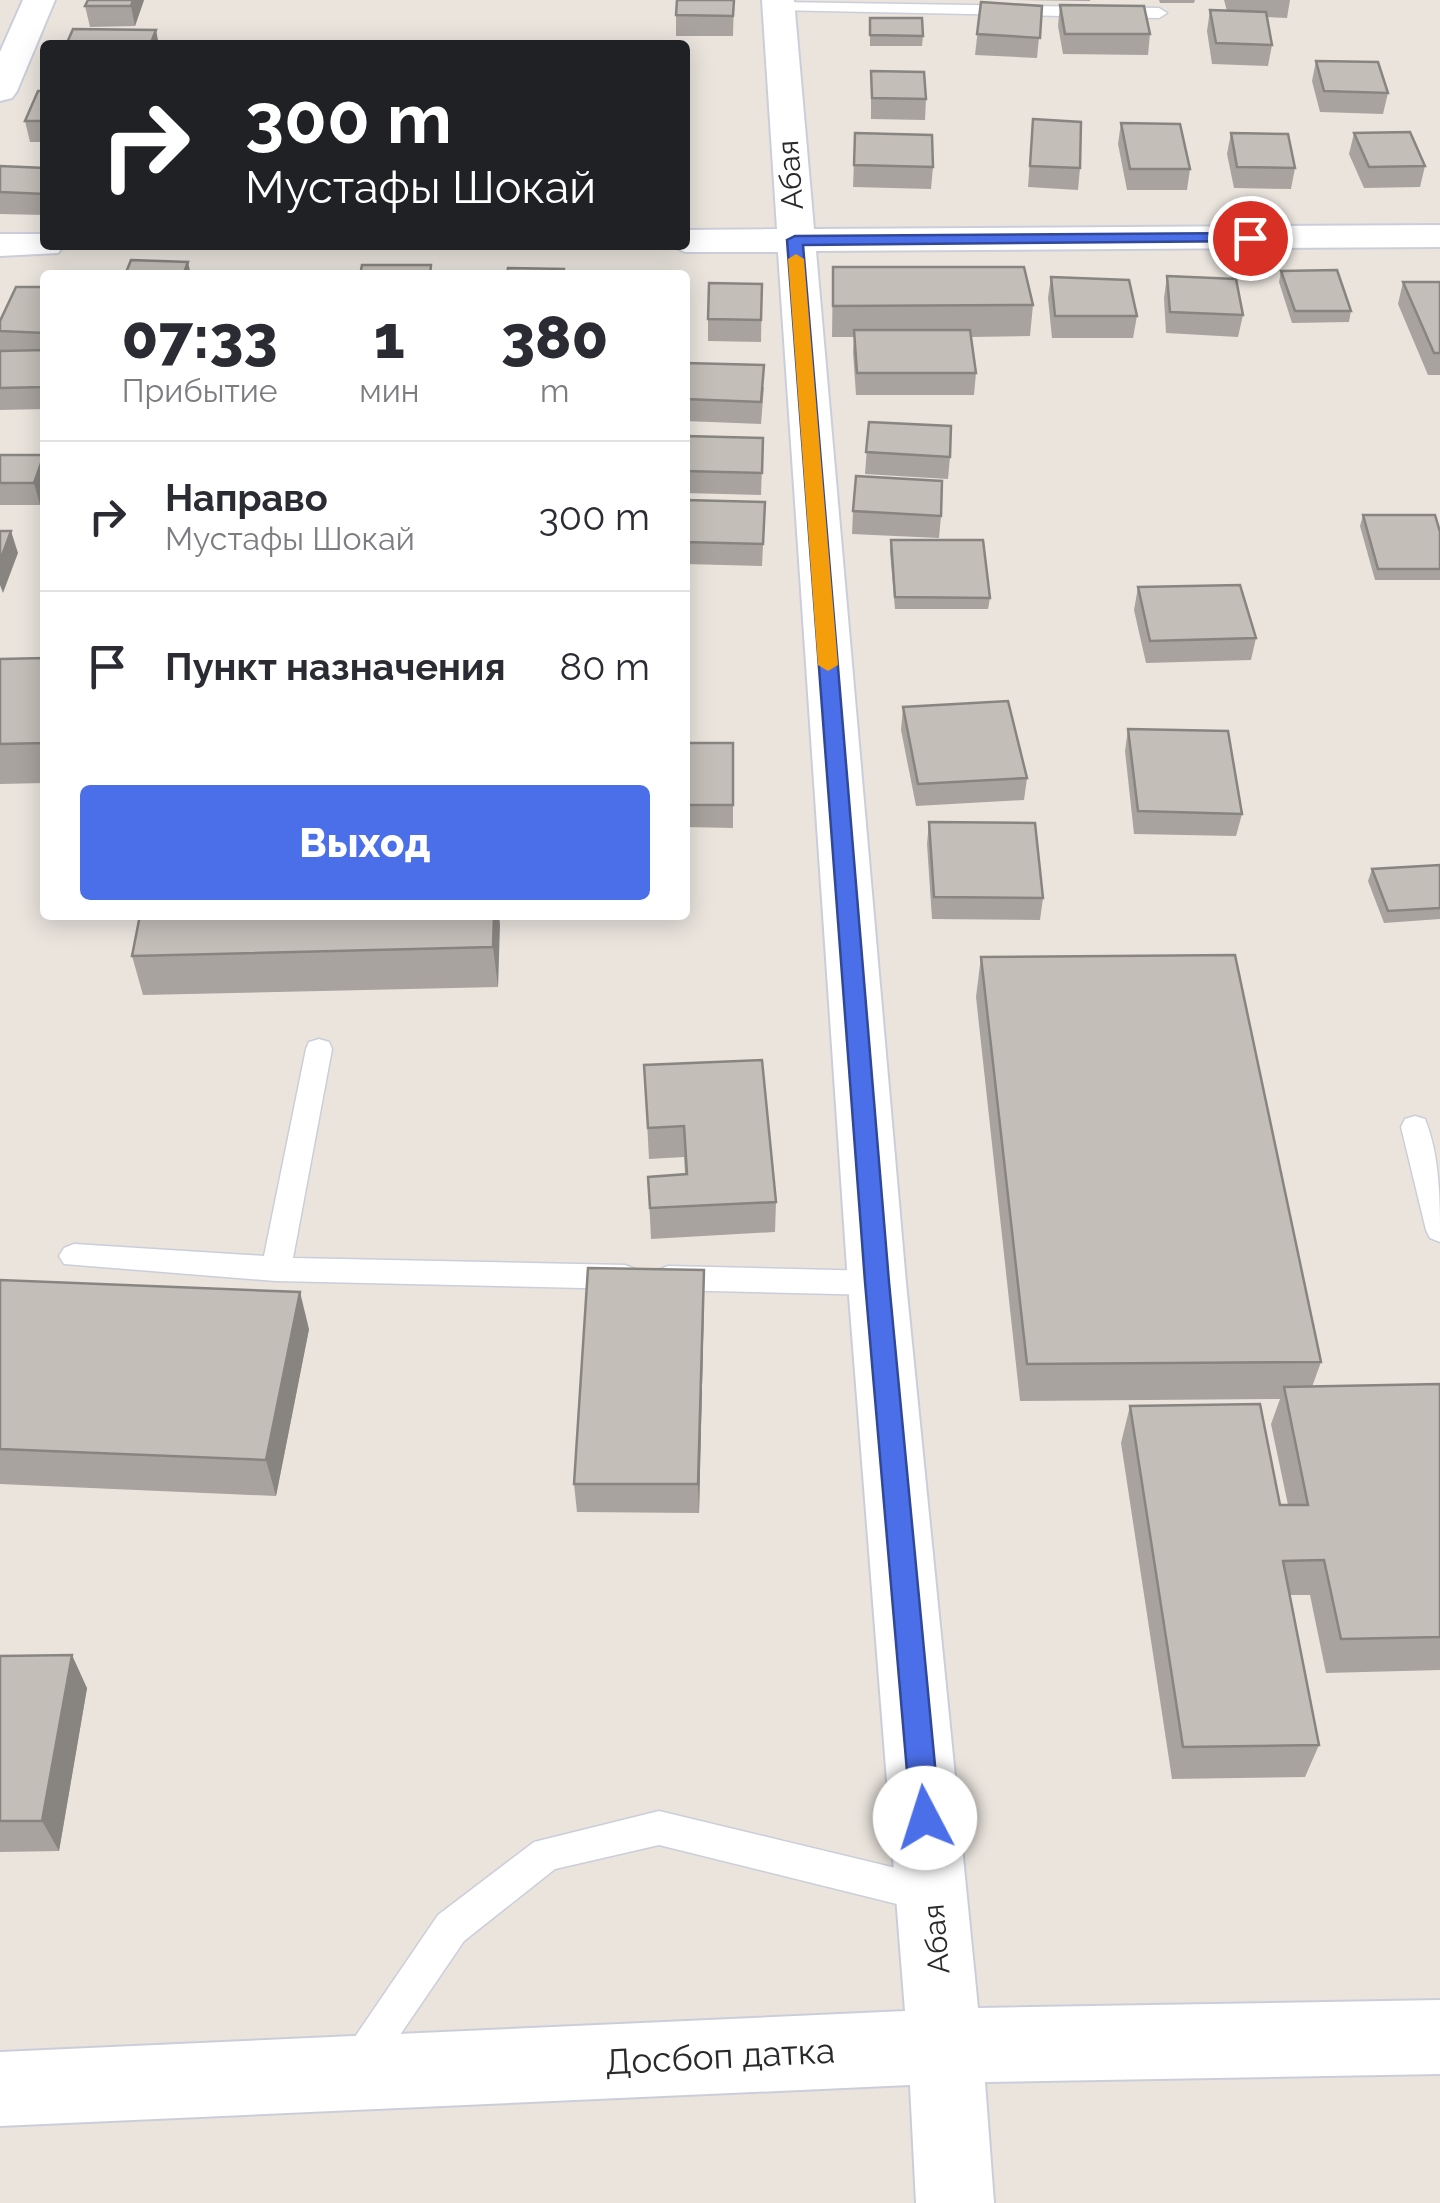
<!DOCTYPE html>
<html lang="ru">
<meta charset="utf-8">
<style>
:root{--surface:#fff;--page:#f7f7f7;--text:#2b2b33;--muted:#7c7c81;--line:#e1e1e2;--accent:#4b6ee9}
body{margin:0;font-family:Raleway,sans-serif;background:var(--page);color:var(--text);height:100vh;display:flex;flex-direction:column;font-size:38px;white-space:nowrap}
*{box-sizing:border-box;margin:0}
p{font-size:32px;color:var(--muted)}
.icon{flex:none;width:55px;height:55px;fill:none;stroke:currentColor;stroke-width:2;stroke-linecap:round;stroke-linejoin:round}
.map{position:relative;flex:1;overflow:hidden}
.details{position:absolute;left:40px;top:270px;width:650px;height:650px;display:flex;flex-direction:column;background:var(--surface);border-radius:10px;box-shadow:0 5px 25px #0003}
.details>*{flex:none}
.hud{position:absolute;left:40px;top:40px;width:650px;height:210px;border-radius:10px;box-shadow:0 5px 25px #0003;background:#202124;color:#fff;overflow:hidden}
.pin{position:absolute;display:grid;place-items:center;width:85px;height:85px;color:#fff;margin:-42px;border:5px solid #fff;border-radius:50%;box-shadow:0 2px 10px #0007}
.me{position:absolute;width:110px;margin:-55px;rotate:355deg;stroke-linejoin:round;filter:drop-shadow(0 0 8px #0008)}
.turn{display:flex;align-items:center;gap:35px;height:210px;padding:0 40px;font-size:45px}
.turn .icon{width:130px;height:130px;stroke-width:2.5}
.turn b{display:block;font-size:70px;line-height:85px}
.eta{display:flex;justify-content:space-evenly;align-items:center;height:170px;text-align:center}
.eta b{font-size:60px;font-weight:800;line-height:70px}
.action{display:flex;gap:20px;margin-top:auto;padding:20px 40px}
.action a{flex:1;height:115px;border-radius:10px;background:var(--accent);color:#fff;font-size:40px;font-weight:800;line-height:115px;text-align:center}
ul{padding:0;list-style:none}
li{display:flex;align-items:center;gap:30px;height:150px;padding:0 40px;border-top:2px solid var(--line)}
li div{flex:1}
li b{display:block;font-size:38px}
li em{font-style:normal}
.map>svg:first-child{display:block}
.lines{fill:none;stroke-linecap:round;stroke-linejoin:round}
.service-casing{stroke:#cbceda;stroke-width:3}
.minor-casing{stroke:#cbceda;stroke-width:4}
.service{fill:#fff;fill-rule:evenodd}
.minor{fill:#fff;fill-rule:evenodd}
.wall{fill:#a8a39e}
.shaded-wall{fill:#888581}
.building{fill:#c3beb8;stroke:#888581;stroke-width:2.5}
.route{fill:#4b6ee9;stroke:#314897;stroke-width:2.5}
.slow{fill:#f59e0b}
.labels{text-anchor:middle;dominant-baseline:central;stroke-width:8;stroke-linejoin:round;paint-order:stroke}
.street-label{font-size:30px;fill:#292929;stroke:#fff}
.near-street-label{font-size:35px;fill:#292929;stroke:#fff}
</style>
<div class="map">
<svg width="1440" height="2203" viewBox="0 0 1440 2203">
<rect width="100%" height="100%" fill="#eae4dd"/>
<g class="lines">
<defs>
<g id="service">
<path d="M778 2 1159 8 1167 13 1159 18 772 10 770 7Z"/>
<path d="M319 1039 329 1042 332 1049 293 1258 625 1265 635 1269 640 1277 635 1285 625 1289 276 1281 64 1264 59 1256 64 1248 74 1244 264 1256 306 1049 309 1042Z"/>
<path d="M1415 1116 1425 1119C1440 1156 1440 1201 1440 1242L1430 1238 1426 1230 1401 1127 1405 1119Z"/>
<path d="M668 1266 877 1271 887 1275 892 1283 887 1291 877 1295 668 1290 658 1286 653 1278 658 1270Z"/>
<path d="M659 1811 929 1876 942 1882 947 1894 942 1906 929 1912 659 1845 555 1869 464 1941 372 2076 359 2082 346 2076 340 2063 346 2050 438 1915 534 1842Z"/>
</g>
<g id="minor">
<path d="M23 0H55L17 91 12 98 0 101V52Z"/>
<path d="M762 0H794L814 229 1440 225V247L816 251 906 1283 978 2008 1440 2000V2074L985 2082 994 2203H916L910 2085 0 2126V2052L905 2011 848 1283 778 252H685L669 245H685V230L777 229Z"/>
<path d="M0 234H45V245H64L58 253 0 256Z"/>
</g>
</defs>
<use href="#service" class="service-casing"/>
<use href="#minor" class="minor-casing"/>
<use href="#service" class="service"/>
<use href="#minor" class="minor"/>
</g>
<g class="wall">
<path d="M144 0 135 26 90 27 85 6Z"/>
<path d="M734 0 733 36H676V15Z"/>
<path d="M1012 0H1090V1Z"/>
<path d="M1159 0H1195L1194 3H1160Z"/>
<path d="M1224 0H1290L1287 18 1267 17 1272 45 1268 66 1212 64 1207 31 1210 10 1227 11Z"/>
<path d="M981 2 1042 6 1037 58 975 55Z"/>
<path d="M1060 5 1150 34 1148 55 1063 54 1058 26Z"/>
<path d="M870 18 923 36 922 46H870Z"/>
<path d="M1316 61 1388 93 1383 114 1320 112 1312 81Z"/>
<path d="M871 71 926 99 925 120 871 119Z"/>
<path d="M45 91V142H30L25 121Z"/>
<path d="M1033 119 1080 168 1078 190 1028 187Z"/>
<path d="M1121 123 1190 169 1187 190H1127L1118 144Z"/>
<path d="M855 133 933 167 931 189 853 187Z"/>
<path d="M1231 133 1295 168 1291 189 1234 188 1227 154Z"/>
<path d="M1354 133 1425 166 1420 187 1364 188 1349 154Z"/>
<path d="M0 166 45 168V215L0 214Z"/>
<path d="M833 267 1033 305 1030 336 971 337 976 373 974 395H856L853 352 854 337H832Z"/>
<path d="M1281 271 1351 311 1349 322 1292 323 1279 282Z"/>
<path d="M1167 276 1243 315 1238 337 1166 333 1164 298Z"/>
<path d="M1051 277 1137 316 1133 338H1052L1048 298Z"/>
<path d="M1403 282H1440V375H1428L1398 304Z"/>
<path d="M762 284 761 342 708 341V319Z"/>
<path d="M45 287V409L0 410V321Z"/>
<path d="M685 363 764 387 761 424 685 421Z"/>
<path d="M869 422 950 457 948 479 865 474Z"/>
<path d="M685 436 763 438 761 495 685 493Z"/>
<path d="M0 455 45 460V491L40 505H0Z"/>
<path d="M685 500 765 502 762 566 685 564Z"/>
<path d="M853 511 941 516 939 538 852 534Z"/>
<path d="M1363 515 1440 532V580H1375L1360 526Z"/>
<path d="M891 540 990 598 988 609H895L890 551Z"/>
<path d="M1138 587 1256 638 1251 660 1146 663 1134 610Z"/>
<path d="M45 658V783L0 784V659Z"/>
<path d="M903 707 1027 778 1024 800 916 806 901 730Z"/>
<path d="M1128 729 1242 814 1236 836 1134 834 1125 751Z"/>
<path d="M685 743H733V828L685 827Z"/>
<path d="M929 822 1043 898 1040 920 932 919 927 844Z"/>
<path d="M1440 865V919L1384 923 1368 881 1372 869Z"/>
<path d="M140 915H499L498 987 143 995 132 956Z"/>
<path d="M981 957 1321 1362 1312 1387 1440 1384V1670L1326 1673 1310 1595H1290L1319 1745 1305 1777 1172 1779 1121 1443 1130 1406 1280 1505H1288L1271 1424 1280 1399 1020 1401 976 997Z"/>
<path d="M644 1065 776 1202 775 1232 651 1239 648 1177 685 1174 684 1157 649 1159Z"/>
<path d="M0 1280 309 1329 276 1496 0 1484Z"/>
<path d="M704 1300 699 1513 577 1512 574 1484Z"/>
<path d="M0 1656 87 1688 59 1851 0 1852Z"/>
</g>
<g class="shaded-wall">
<path d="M133 0H144L135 26 131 6Z"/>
<path d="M156 30 159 45H150Z"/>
<path d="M188 262 191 275H183Z"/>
<path d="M44 455 45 491 40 505 34 483Z"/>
<path d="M11 531 18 553 3 593 0 585V561Z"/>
<path d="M494 915H499L500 925 498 987 493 947Z"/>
<path d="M704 1270V1300L699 1513 698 1484Z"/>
<path d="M300 1292 309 1329 276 1496 266 1460Z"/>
<path d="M72 1655 87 1688 59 1851 42 1821Z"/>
</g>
<g class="building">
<path d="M88 0H133L131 6H85Z"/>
<path d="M677 0H734L733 16 676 15Z"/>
<path d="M981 2 1042 6 1040 38 977 34Z"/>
<path d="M1060 5 1144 6 1150 34H1065Z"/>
<path d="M1210 10 1266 12 1272 45 1216 43Z"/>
<path d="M870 18H922L923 36 870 35Z"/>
<path d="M73 29 156 30 150 45H66Z"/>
<path d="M1316 61 1378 62 1388 93 1324 91Z"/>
<path d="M871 71 924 72 926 99 872 98Z"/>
<path d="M38 91H45V121H25Z"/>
<path d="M1033 119 1081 122 1080 168 1030 166Z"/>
<path d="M1121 123 1180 124 1190 169H1130Z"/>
<path d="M1410 132 1425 166 1369 167 1354 133Z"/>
<path d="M855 133 932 135 933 167 854 165Z"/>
<path d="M1231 133 1288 134 1295 168 1237 167Z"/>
<path d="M0 166 45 168V194L0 192Z"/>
<path d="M131 260 188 262 183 275H125Z"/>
<path d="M362 265H431L430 275H360Z"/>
<path d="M833 267H1024L1033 305 833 306Z"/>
<path d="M508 268 564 269 563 275H507Z"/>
<path d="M1337 270 1351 311H1295L1281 271Z"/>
<path d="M1167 276 1236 279 1243 315 1170 312Z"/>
<path d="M1051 277 1129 280 1137 316H1055Z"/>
<path d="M1403 282H1440V353H1434Z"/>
<path d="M709 283 762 284 761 320 708 319Z"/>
<path d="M16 287H45V333L0 331V321Z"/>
<path d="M854 330H970L976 373H857Z"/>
<path d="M45 350V387L0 388V351Z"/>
<path d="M685 363 764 365 761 402 685 399Z"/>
<path d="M869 422 951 426 950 457 866 452Z"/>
<path d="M685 436 763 438 762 473 685 471Z"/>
<path d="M0 455H44L34 483H0Z"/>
<path d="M856 476 942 481 941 516 853 511Z"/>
<path d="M685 500 765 502 763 544 685 542Z"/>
<path d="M1363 515H1435L1440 532V569H1378Z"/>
<path d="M0 531H11L0 561Z"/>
<path d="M891 540H983L990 598 895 597Z"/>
<path d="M1240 585 1256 638 1150 641 1138 587Z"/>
<path d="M45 658V743L0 744V659Z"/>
<path d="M1008 701 1027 778 918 784 903 707Z"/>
<path d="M1128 729 1228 731 1242 814 1138 811Z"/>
<rect x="685" y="743" width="48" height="62"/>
<path d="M929 822 1035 823 1043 898 934 897Z"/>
<path d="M1440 865V908L1388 911 1372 869Z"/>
<path d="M140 915H494L493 947 132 956Z"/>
<path d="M1235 955 1321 1362 1027 1364 981 957Z"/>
<path d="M762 1060 776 1202 650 1208 648 1177 687 1174 684 1126 648 1128 644 1065Z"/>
<path d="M588 1268 704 1270 698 1484H574Z"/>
<path d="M0 1280 300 1292 266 1460 0 1449Z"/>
<path d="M1440 1384V1637L1341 1639 1324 1560 1283 1561 1319 1745 1183 1747 1130 1406 1260 1404 1280 1505H1308L1284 1387Z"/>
<path d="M72 1655 42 1821H0V1656Z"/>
</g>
<path class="route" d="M1250 233 1258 238 1256 241 803 245 889 1282 940 1818 935 1828 925 1832 915 1828 911 1818 865 1282 787 240 795 236Z"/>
<path class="slow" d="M796 254 804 259 838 665 828 671 818 665 788 259Z"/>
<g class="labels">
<g class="street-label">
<text transform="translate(790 175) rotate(-94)">Абая</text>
<text transform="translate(936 1939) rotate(-95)">Абая</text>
</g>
<g class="near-street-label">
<text transform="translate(720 2056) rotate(-3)">Досбоп датка</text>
</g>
</g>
</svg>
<div class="pin" style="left:1250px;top:238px;background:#d93025"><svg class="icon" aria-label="arrive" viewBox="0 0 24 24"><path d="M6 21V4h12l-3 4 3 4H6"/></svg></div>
<svg class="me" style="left:925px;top:1818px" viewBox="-20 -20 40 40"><circle r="19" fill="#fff"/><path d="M0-13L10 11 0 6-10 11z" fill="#4b6ee9"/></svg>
<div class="hud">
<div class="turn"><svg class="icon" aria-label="right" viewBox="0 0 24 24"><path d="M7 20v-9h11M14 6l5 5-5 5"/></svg><div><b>300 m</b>Мустафы Шокай</div></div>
</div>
<section class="details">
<div class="eta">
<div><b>07:33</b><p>Прибытие</p></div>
<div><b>1</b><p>мин</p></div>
<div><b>380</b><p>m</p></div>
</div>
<ul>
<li><svg class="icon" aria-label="right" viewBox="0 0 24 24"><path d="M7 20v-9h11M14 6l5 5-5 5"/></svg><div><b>Направо</b><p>Мустафы Шокай</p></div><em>300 m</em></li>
<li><svg class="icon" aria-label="arrive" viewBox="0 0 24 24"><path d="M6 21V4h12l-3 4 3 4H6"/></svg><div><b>Пункт назначения</b></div><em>80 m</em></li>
</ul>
<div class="action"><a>Выход</a></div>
</section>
</div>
